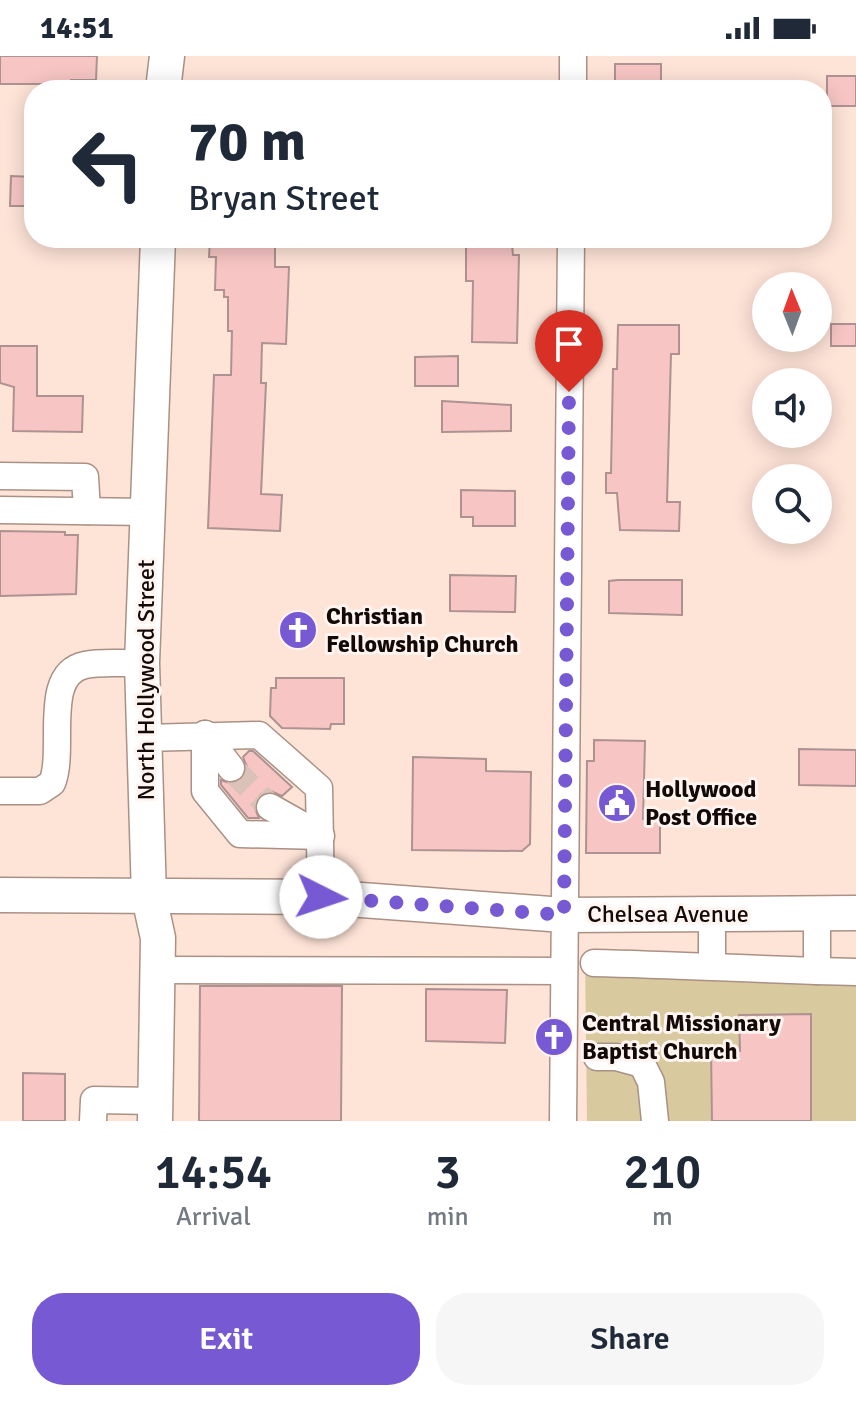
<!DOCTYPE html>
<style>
:root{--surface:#fff;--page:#f6f6f7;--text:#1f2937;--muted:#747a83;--accent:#7659d3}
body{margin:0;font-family:Signika,sans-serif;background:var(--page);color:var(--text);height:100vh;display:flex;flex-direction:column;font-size:30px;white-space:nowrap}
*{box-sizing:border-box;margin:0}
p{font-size:26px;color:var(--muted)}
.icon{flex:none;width:44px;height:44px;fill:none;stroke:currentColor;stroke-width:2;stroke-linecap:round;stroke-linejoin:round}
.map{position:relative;height:1065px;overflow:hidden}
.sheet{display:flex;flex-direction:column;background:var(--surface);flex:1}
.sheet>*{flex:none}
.hud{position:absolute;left:24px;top:24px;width:808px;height:168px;border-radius:32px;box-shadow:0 4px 20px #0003;background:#fff;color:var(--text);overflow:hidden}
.needle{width:52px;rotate:359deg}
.tools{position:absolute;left:752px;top:216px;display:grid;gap:16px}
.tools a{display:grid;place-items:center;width:80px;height:80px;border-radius:50%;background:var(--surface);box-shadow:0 4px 20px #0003;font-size:40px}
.pin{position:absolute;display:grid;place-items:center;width:68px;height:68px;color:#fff;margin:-82px -34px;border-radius:50% 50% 50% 0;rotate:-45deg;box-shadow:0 0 8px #0007}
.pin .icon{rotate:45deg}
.me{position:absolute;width:88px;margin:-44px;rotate:94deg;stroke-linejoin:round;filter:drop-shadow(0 0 6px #0008)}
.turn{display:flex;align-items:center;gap:28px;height:168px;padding:0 32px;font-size:36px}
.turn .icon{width:104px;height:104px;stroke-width:2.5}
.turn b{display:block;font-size:56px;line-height:68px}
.eta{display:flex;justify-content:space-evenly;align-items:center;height:136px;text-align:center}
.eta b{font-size:48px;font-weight:600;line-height:56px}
.cta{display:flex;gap:16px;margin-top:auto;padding:16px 32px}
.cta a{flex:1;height:92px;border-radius:32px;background:var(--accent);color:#fff;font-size:32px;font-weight:600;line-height:92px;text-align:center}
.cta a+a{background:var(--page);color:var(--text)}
.status{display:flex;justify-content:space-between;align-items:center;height:56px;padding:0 40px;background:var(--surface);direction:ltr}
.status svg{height:22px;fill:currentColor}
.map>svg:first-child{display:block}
.green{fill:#d9c99f}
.building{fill:#f7c6c4;stroke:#ae9291;stroke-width:2}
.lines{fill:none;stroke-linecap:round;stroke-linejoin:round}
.minor-tunnel{stroke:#dbc2b8;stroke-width:26;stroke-dasharray:26 13;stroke-linecap:butt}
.minor-casing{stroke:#aa9186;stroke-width:29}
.major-casing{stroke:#aa9186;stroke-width:37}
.minor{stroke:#fff;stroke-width:26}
.major{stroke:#fff;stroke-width:34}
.route{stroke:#7659d3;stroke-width:14;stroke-dasharray:0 25.2}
.labels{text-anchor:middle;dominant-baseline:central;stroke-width:6;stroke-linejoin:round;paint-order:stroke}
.poi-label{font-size:24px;font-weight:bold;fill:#130a07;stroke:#fff4ef;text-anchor:start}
.street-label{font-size:24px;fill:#130a07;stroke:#fff4ef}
</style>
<div class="status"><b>14:51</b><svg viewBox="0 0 49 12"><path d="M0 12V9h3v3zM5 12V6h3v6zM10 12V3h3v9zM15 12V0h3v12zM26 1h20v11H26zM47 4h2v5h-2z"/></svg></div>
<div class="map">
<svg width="856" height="1065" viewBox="0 0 856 1065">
<rect width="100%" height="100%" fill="#fee3d7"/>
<path class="green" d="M585 897 856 902V1065H587Z"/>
<g class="building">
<path d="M0 0H97L96 24H71V28H0Z"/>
<rect x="615" y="8" width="46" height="26"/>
<rect x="827" y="20" width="29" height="30"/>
<path d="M11 120 34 121V150H10Z"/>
<path d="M210 182H275V211H289L286 288 262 287 261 327H266L261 438 282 439 280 475 208 472 214 319H231L232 275H228V241H224V234H215L216 201H209Z"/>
<path d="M466 188 512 189 513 199H519L517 287 472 286 473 225H466Z"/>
<rect x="831" y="268" width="25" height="22"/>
<path d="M618 269H679V298H671L667 446H680L679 475 620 474 617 437H606V417H611L613 313H617Z"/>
<path d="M0 290H37V340H83L82 376 13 375 14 331 0 327Z"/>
<path d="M458 300V330H415V301Z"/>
<path d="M442 345 511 349V375L442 376Z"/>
<path d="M461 434 515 435V470H473V461H461Z"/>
<path d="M0 475 65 476V479H78L76 538 0 540Z"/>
<path d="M450 519 516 520 515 556 450 555Z"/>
<path d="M618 524H682V559L609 557V525Z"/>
<path d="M276 622H344V668H331L330 673 282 672 270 660 271 632H276Z"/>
<path d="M594 684 645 685 643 763H660V797H586L587 705H594Z"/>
<path d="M799 693 856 694V730L799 729Z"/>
<path d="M249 695H253L292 731 282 740 271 735 261 738 254 750 259 762H248L221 729V724L232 728 241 724 247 711 243 701Z"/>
<path d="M413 701 486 703V715L531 716 530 788 522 795 412 794Z"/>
<path d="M200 930H342L341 1065H199Z"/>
<path d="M426 933 507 934 505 987 426 985Z"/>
<path d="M811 958V1065H712L711 995H740L739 959Z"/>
<path d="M23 1017 65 1018V1065H23Z"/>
</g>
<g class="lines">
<path class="minor-tunnel" d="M231 712 270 751"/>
<defs>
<g id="minor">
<path d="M573 34V0"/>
<path d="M0 420 85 421 87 455"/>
<path d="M0 454 148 456"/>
<path d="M205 678V735L240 778 321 780"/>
<path d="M205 678 231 712"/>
<path d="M145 682 259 679 319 732 321 841"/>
<path d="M0 735H40L52 727C66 693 41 618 85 609 103 605 124 608 142 607"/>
<path d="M270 751 318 778"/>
<path d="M594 907C682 909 769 914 856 916"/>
<path d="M712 908V858"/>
<path d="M159 914 564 915"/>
<path d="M817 915V858"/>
<path d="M597 1001H616L642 1008 651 1026 655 1065"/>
<path d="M93 1065 94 1044 155 1045"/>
<path d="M563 1065 571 182"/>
</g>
<g id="major">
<path d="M163 34 167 0"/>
<path d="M0 839 321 841 564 859 856 857"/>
<path d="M155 1065 158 882 149 841 142 607 158 182"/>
</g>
</defs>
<use href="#minor" class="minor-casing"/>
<use href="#major" class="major-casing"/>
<use href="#minor" class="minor"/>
<use href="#major" class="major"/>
</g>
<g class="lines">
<path class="route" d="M321 841 564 859 569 336"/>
</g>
<defs>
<symbol id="church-disc" viewBox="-11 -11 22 22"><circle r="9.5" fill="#7659d3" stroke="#fff4ef"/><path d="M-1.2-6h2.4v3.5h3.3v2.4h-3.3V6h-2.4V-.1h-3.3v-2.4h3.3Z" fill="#fff"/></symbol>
<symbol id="civic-disc" viewBox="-11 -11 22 22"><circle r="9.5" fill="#7659d3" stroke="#fff4ef"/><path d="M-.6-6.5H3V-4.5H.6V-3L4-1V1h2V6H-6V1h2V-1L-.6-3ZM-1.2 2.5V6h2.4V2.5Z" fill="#fff"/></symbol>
</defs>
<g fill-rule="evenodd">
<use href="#church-disc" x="276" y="552" width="44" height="44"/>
<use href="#civic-disc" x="595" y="725" width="44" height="44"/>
<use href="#church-disc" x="532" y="959" width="44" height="44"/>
</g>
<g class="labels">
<g class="poi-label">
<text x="326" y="560">Christian<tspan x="326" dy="28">Fellowship Church</tspan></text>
<text x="645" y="733">Hollywood<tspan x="645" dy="28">Post Office</tspan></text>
<text x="582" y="967">Central Missionary<tspan x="582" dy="28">Baptist Church</tspan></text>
</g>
<g class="street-label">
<text transform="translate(146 624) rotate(-90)">North Hollywood Street</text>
<text x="668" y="858">Chelsea Avenue</text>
</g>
</g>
</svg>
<div class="tools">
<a><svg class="needle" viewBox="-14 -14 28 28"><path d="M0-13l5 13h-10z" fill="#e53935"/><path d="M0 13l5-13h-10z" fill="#747a83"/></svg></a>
<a><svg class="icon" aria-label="sound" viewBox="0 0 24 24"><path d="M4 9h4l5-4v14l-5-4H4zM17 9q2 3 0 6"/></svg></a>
<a><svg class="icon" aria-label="search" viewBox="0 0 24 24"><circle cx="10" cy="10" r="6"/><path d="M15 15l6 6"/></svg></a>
</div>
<div class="pin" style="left:569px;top:336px;background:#d93025"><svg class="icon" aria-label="arrive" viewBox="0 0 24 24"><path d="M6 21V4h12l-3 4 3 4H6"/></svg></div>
<svg class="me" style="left:321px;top:841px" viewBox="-20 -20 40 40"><circle r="19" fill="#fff"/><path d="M0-13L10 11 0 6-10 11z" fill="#7659d3"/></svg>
<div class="hud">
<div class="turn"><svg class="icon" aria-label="left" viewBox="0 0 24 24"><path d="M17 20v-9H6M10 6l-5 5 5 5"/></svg><div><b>70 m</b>Bryan Street</div></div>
</div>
</div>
<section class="sheet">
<div class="eta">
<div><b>14:54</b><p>Arrival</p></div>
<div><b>3</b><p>min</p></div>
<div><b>210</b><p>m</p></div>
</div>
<div class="cta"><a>Exit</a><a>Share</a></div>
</section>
